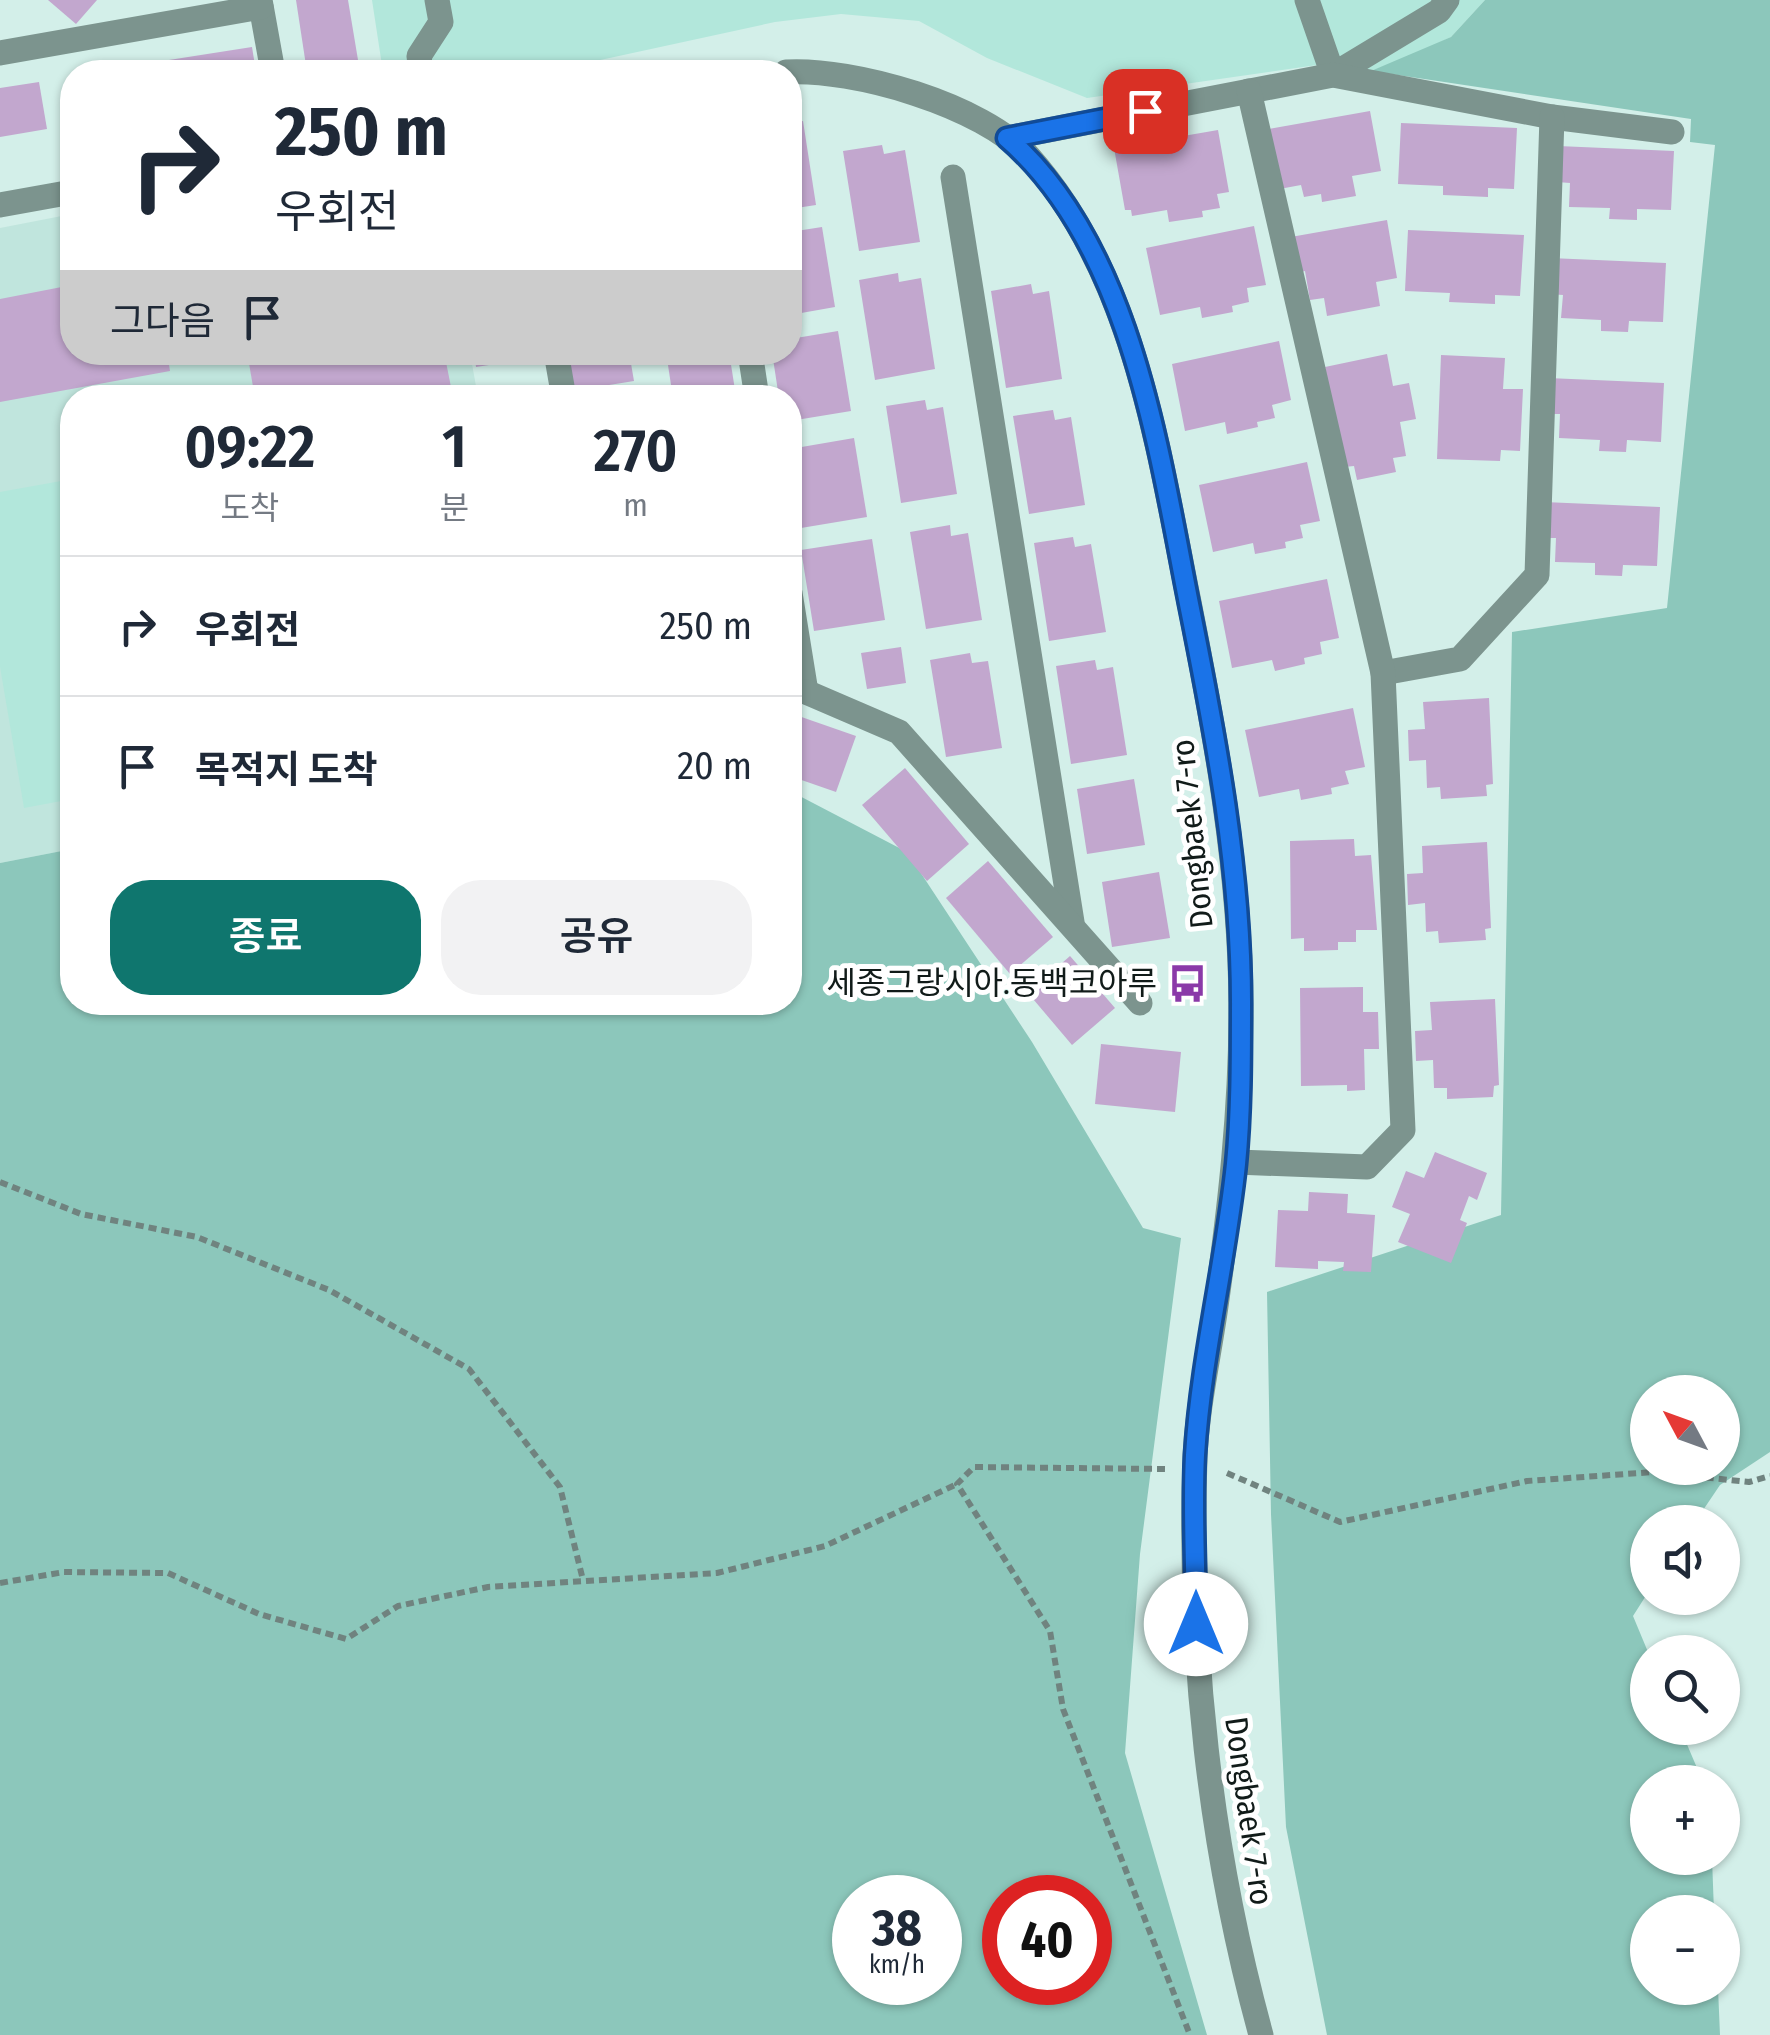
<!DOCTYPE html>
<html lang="ko">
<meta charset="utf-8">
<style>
:root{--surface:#fff;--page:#f2f2f3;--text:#1f2937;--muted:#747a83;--line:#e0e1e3;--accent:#0f766e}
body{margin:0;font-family:"Fira Sans Condensed","Noto Sans KR",sans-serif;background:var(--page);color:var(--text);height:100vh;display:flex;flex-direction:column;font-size:38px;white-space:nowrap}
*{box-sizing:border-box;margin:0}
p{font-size:32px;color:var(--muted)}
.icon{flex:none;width:55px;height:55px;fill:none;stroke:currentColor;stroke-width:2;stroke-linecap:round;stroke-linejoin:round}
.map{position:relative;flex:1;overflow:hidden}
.sheet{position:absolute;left:60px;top:385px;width:742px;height:630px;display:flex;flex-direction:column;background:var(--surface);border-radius:40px;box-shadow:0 2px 8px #0004}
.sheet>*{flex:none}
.top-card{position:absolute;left:60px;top:60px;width:742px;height:305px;border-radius:40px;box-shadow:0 2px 8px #0004;background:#fff;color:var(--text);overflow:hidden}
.needle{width:65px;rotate:311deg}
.controls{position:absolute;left:1630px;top:1375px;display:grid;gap:20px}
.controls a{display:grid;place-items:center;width:110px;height:110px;border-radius:50%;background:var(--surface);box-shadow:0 2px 8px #0004;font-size:50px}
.speed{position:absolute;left:832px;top:1875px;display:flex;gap:20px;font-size:50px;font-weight:700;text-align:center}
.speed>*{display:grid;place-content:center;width:130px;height:130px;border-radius:50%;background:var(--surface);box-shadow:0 2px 8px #0004;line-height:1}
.speed small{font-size:25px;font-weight:400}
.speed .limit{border:15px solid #d22;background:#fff;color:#111}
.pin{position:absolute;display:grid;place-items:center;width:85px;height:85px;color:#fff;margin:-42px;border-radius:20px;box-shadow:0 5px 15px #0006}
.me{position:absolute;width:110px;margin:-55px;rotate:0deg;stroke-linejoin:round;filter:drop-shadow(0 0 8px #0008)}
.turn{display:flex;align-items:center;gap:35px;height:210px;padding:0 50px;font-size:45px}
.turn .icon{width:130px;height:130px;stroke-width:2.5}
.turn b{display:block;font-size:70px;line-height:85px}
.then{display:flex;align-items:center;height:95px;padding:0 50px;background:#0003;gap:20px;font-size:38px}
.eta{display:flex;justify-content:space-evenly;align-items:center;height:170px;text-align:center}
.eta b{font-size:60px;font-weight:600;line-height:70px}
.cta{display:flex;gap:20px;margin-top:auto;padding:20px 50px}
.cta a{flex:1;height:115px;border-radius:40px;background:var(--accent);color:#fff;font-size:40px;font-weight:600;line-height:115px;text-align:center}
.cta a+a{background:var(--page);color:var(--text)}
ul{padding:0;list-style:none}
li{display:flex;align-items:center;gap:30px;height:140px;padding:0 50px;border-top:2px solid var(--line)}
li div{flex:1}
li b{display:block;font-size:38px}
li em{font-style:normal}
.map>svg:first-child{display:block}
.built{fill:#c0e5dd}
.green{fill:#b2e7db}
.forest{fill:#8cc7bb;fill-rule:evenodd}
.building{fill:#c2a7ce}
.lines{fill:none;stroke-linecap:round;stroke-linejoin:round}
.path{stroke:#70837f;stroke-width:6;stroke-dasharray:8 5;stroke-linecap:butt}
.minor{stroke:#7c948e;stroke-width:25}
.route-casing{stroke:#114b97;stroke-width:25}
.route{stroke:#1a73e8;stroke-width:18}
.labels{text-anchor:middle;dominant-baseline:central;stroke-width:10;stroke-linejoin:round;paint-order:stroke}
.street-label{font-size:32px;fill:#111b19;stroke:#fff}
.poi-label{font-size:32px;fill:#111b19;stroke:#fff;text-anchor:end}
</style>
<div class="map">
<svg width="1770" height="2035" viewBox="0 0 1770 2035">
<rect width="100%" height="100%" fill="#d3efe9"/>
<path class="built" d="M72 214V352L470 353 478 397 72 398V849L0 863V228Z"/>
<g class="green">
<path d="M372 0H1485L1451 37 1416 54 1371 71 1338 62 1087 98 987 58 919 21 841 14 775 22 545 72H383Z"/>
<path d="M72 479V799L24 808 0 667V492Z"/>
</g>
<g class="forest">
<path d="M1485 0H1770V1452L1720 1485 1695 1522H1648L1647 1594 1633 1616 1648 1652V1728H1680L1703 1782H1648V1858H1712L1714 1912H1648V1988H1718L1720 2035H1327L1286 1827 1271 1514 1267 1292 1501 1215 1512 632 1667 608 1715 145 1690 142 1691 119 1371 71 1451 37ZM1648 1392H1722V1468H1648Z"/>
<path d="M790 791 907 852 1032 1042 1143 1228 1181 1238 1140 1554 1125 1753 1207 2035H0V863L72 849V1002H790ZM855 1898H940V1982H855ZM1005 1898H1090V1982H1005Z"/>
</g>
<g class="building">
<path d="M48 0H97L76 24Z"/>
<path d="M296 0H348L360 72H307Z"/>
<path d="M252 47 256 72H105V70Z"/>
<path d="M39 82 47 129 0 137V88Z"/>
<path d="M1370 111 1381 171 1352 176 1356 196 1322 202 1321 194 1304 197 1301 185 1274 190 1263 130Z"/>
<path d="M803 121 816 205 790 209V123Z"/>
<path d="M1401 123 1517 128 1514 189 1488 188V197L1443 195V186L1398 184Z"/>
<path d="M1218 130 1229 192 1217 194 1220 208 1202 211 1203 217 1169 222 1167 210 1132 216 1131 210H1125L1114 148Z"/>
<path d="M882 145 884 154 905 150 920 242 859 251 843 151Z"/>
<path d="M1558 146 1674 151 1671 210 1637 209V220L1609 219 1610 208 1569 207 1570 183 1557 182Z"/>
<path d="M1387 220 1397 278 1376 282 1380 306 1327 316 1324 298 1310 300 1305 271 1292 274 1285 238Z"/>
<path d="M1254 226 1266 285 1247 288 1249 302 1232 306 1233 312 1202 318 1200 307 1160 315 1146 248Z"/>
<path d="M822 227 835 307 790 315V232Z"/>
<path d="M1408 230 1524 235 1520 296 1495 295V304L1449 302 1450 293 1405 291Z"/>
<path d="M1550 258 1666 263 1663 322 1629 321 1628 332 1601 331V320L1561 318 1563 295 1549 294Z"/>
<path d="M898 273 899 282 921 278 935 369 875 380 859 280Z"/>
<path d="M1031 284 1033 294 1049 291 1062 379 1006 388 991 291Z"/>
<path d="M72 285V352H167L170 371 0 402V299Z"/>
<path d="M838 331 851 411 790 421V398H779L772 352H790V339Z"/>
<path d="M1279 341 1291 400 1272 405 1275 418 1257 422 1258 427 1227 434 1225 422 1185 431 1172 364Z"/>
<path d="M247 352H444L451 387 397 398H255Z"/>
<path d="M474 352H534L535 358 476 367Z"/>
<path d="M566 352H629L634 381 572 391Z"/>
<path d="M666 352H729L735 390 673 398Z"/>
<path d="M1387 354 1393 386 1409 383 1416 419 1400 422 1406 456 1393 458 1396 472 1357 480 1354 466 1344 467 1325 367Z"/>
<path d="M1441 355 1505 358 1503 389H1523L1520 451 1501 450 1500 461 1437 459Z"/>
<path d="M1548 378 1664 383 1661 442 1627 440 1626 452 1599 451 1600 440 1559 438 1560 414H1547Z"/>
<path d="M542 386 544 398H482V395Z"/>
<path d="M925 400 927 410 943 407 957 494 901 503 886 406Z"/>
<path d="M1053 410 1055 420 1071 417 1085 505 1029 514 1013 416Z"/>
<path d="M854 438 867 517 795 529 790 449Z"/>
<path d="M1307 462 1320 521 1300 525 1303 538 1285 542 1286 548 1255 554 1253 543 1213 552 1199 485Z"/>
<path d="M1544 502 1660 507 1657 566 1623 565 1622 576 1595 575V563L1555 562 1556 538H1542Z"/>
<path d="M950 525 951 536 968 533 982 620 926 629 910 532Z"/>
<path d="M1073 537 1075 547 1091 544 1106 632 1049 641 1034 543Z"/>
<path d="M872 539 885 620 814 631 801 550Z"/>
<path d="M1327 579 1339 638 1320 642 1322 654 1304 658 1305 664 1275 671 1272 660 1232 668 1219 601Z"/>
<path d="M901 647 906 683 867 689 861 653Z"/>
<path d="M970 653 972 663 988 661 1002 748 946 757 930 660Z"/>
<path d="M1095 660 1097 670 1113 667 1127 755 1071 764 1056 666Z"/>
<path d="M1489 698 1493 784 1486 785 1487 796 1441 799 1440 787 1427 788 1426 760 1409 761 1408 730 1425 729 1423 702Z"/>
<path d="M1353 708 1365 767 1345 771 1349 784 1331 788 1332 794 1301 800 1299 789 1259 797 1245 730Z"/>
<path d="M790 713 856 736 836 792 790 776Z"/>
<path d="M905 768 969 844 927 881 862 805Z"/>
<path d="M1134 779 1145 845 1087 854 1077 789Z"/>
<path d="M1354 839 1355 856 1371 855 1377 930H1356V942H1338V950L1304 951V938L1291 939 1290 841Z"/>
<path d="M1487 842 1491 928 1485 929 1486 940 1439 943 1438 931 1426 932 1425 903 1408 905 1407 874 1423 873 1422 846Z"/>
<path d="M988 861 1053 937 1010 974 946 898Z"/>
<path d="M1159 872 1170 938 1112 947 1102 882Z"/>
<path d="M1070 956 1115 1008 1072 1045 1028 993Z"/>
<path d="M1363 987V1012H1378L1379 1049H1364L1365 1090 1347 1091V1085L1301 1086 1300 988Z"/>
<path d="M1495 999 1499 1085 1494 1086 1493 1097 1447 1099V1088H1434L1433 1060 1416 1061 1415 1031 1432 1030 1430 1002Z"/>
<path d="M1101 1044 1181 1052 1175 1112 1095 1104Z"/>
<path d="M1435 1152 1487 1173 1477 1200 1469 1196 1460 1220 1467 1223 1451 1263 1398 1242 1410 1214 1392 1207 1406 1171 1424 1178Z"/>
<path d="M1309 1192 1348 1194 1347 1213 1375 1215 1371 1272 1343 1271 1344 1262 1318 1261V1269L1275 1267 1278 1210 1308 1211Z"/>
</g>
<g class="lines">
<g class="path">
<path d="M0 1182 81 1214 197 1237 329 1290 469 1369 560 1487 583 1580"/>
<path d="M1165 1469 974 1467 957 1484 1050 1631 1063 1709 1190 2035"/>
<path d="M1227 1473 1340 1522 1527 1481 1654 1472 1749 1482 1770 1476"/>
<path d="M0 1583 64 1572 168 1573 259 1614 346 1639 398 1606 488 1587 717 1573 825 1546 957 1484"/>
</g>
<g class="minor">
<path d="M260 0 273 72"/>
<path d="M1307 0 1333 75 1439 11 1447 0"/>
<path d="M0 53 261 7"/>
<path d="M421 72 419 56 441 22 437 0"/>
<path d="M786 72C853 68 983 105 1029 157 1134 275 1158 448 1188 597 1215 733 1241 871 1241 1010 1241 1110 1230 1207 1216 1306 1209 1356 1197 1408 1195 1458 1188 1652 1210 1849 1261 2035"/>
<path d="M1007 138 1333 75 1552 117 1672 132"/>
<path d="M953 177 1072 922"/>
<path d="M0 205 72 192"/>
<path d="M556 352 564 398"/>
<path d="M750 352 757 398"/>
<path d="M790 593 806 692 792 687"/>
<path d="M1383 673 1460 659 1537 575 1552 117"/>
<path d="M806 692 899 732 1140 1003"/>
<path d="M1236 1162 1367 1167 1403 1130 1383 673 1249 91"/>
</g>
</g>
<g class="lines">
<defs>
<path id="route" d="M1145 111 1007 138C1131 245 1159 452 1189 604 1216 738 1242 873 1241 1010 1241 1060 1241 1113 1236 1164 1226 1261 1201 1357 1195 1455 1192 1511 1196 1568 1196 1624"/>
</defs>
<use href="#route" class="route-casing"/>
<use href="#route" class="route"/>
</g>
<defs>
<symbol id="bus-bare" viewBox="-9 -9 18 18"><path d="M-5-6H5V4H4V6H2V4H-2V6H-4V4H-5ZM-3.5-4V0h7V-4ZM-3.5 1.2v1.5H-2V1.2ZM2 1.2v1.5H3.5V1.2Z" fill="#8a39a8" stroke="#fff" stroke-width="2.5" paint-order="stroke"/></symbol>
</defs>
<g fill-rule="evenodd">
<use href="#bus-bare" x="1160" y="956" width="55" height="55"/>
</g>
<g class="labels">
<g class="street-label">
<text transform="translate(1192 834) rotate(-96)">Dongbaek 7-ro</text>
<text transform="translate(1249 1811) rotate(82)">Dongbaek 7-ro</text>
</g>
<g class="poi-label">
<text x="1157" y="983">세종그랑시아.동백코아루</text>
</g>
</g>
</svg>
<div class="controls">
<a><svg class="needle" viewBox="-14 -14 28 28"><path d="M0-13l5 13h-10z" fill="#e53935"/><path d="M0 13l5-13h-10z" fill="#747a83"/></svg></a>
<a><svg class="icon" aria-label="sound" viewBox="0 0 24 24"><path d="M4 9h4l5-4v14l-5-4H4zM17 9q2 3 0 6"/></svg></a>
<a><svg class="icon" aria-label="search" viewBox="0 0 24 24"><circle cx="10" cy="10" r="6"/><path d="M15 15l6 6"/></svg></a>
<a>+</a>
<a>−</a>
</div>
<div class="speed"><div>38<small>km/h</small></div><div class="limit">40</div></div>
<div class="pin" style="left:1145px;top:111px;background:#d93025"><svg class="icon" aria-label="arrive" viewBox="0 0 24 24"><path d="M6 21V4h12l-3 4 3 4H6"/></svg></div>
<svg class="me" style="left:1196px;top:1624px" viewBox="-20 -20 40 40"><circle r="19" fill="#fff"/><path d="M0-13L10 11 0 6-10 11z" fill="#1a73e8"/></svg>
<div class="top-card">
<div class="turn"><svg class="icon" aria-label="right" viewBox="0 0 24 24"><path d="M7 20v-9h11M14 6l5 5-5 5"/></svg><div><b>250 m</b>우회전</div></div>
<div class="then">그다음<svg class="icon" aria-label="arrive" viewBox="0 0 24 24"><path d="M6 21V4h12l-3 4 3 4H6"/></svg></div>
</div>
<section class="sheet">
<div class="eta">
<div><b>09:22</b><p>도착</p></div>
<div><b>1</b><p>분</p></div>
<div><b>270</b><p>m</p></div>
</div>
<ul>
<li><svg class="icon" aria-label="right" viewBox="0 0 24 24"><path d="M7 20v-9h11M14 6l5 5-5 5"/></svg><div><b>우회전</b></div><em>250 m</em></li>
<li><svg class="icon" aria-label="arrive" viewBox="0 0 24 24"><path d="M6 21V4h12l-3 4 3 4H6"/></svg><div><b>목적지 도착</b></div><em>20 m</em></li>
</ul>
<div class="cta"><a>종료</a><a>공유</a></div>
</section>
</div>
